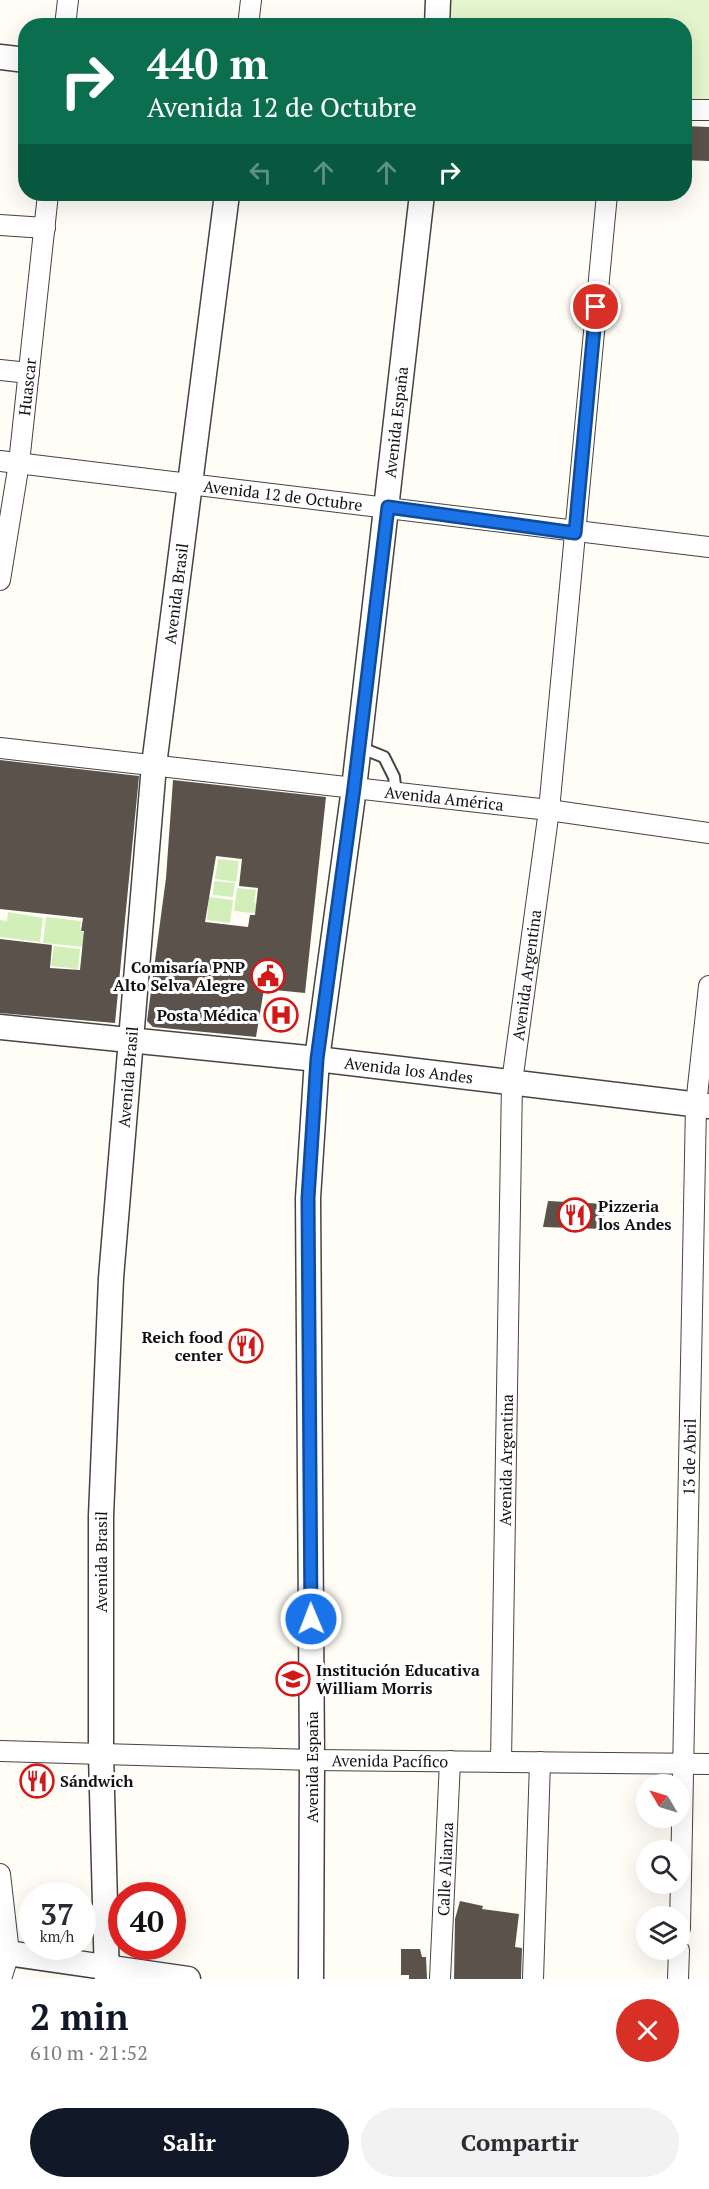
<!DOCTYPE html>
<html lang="es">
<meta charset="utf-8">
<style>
:root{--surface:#fff;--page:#f2f2f3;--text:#2b2b33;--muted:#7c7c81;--accent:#111827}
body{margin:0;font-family:"PT Serif",serif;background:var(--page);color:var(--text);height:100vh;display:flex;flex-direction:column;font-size:22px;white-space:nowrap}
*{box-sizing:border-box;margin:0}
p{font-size:20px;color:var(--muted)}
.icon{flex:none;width:33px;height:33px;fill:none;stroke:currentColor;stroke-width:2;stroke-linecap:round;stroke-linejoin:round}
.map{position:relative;height:1979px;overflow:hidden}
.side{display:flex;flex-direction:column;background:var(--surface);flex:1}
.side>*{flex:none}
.banner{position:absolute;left:18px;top:18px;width:674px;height:183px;border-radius:24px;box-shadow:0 6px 24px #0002;background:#0b6e4f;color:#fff;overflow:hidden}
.needle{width:39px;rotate:308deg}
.tools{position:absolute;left:636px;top:1774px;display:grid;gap:12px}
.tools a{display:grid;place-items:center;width:54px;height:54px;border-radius:50%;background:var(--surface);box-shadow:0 6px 24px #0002;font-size:30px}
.speed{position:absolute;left:18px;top:1882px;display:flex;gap:12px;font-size:30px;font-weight:700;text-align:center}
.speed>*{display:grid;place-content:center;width:78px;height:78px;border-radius:50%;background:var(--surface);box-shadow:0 6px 24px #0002;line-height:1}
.speed small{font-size:15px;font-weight:400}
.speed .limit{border:9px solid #d22;background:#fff;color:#111}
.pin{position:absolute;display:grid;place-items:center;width:51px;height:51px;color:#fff;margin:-26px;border:3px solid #fff;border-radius:50%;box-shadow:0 2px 6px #0007}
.me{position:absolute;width:66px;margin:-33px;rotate:359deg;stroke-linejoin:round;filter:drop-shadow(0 0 4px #0008)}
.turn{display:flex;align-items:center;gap:21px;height:126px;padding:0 30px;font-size:27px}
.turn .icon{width:78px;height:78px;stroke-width:2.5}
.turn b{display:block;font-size:42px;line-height:51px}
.lanes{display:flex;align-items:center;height:57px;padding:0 30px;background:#0003;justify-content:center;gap:30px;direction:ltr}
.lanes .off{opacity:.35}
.round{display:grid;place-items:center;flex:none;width:63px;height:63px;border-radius:32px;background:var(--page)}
.summary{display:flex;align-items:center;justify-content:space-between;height:102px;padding:0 30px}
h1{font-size:36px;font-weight:700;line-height:45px;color:var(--accent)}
.cta{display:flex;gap:12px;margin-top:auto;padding:12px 30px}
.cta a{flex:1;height:69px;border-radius:36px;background:var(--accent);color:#fff;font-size:24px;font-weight:700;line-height:69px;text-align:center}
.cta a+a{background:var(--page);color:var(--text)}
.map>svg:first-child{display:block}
.green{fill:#d2efb9}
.pitch{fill:#e5f5cc}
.building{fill:#5b524c;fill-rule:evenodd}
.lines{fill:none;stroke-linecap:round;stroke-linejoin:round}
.service-casing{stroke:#444;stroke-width:14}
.minor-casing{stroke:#444;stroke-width:22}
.tertiary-casing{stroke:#444;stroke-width:27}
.service{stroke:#fff;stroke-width:10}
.minor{stroke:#fff;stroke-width:20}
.tertiary{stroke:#fff;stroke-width:24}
.route-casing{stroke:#114b97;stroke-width:15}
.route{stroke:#1a73e8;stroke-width:10}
.labels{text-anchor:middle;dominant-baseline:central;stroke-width:6;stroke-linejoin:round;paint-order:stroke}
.street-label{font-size:16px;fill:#111;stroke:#fff}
.poi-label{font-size:16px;font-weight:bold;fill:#111;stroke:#fff;text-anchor:end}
</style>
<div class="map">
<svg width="709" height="1979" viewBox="0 0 709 1979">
<rect width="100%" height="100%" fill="#fffdf5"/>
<g class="green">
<path d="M218 859 239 861 236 882 215 879Z"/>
<path d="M214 881 235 883 233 897 213 895Z"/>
<path d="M237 888 256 890 254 903 262 904 261 914 234 911Z"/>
<path d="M209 897 233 900 230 923 207 920Z"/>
<path d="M8 912 43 918 40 942 0 937V920L7 921Z"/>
<path d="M46 917 81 921 80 932H86L84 947 43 943Z"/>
<path d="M54 946 80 949 78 969 51 966Z"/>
</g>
<path class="pitch" d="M446 0H709V100H684V26H444Z"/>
<g class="building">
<path d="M684 126 709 127V161L684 160Z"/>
<path d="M0 760 139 776 115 1023 0 1013V939L52 945 50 968 80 970 84 931H81L83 918 0 909Z"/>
<path d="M173 780 326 797 305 993 264 989 256 1037 153 1027 147 1021 166 878ZM216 856 242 859 239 886 258 888 255 915H250L248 927 205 922Z"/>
<path d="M548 1201 605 1204 603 1229 543 1227Z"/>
<path d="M460 1901 483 1906 482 1909 519 1914 515 1947 522 1948 521 1979H454L455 1919Z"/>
<path d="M401 1949H420L422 1957H426L427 1979H409V1975H401Z"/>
</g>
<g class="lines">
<defs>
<path id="service" d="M359 747 384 757 394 777 396 793"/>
<g id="minor">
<path d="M65 26 68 0"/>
<path d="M248 26 251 0"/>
<path d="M684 110H709"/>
<path d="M0 225 45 228"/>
<path d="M0 370 29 373"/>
<path id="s1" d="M0 461 709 547"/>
<path id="s2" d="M0 580 19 463 48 194"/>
<path id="s3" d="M0 748 549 810 709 833"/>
<path id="s4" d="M0 1751 312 1760 709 1764"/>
<path id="s5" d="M501 1762 512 1082 549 810 607 194"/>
<path d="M0 1874 9 1953 1 1979"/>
<path id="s6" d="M680 1928 696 1105 709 986"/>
<path id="s7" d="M440 1979 450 1761"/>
<path d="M533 1979 540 1762"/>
<path d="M678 1979 679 1950"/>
</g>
<g id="tertiary">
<path d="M437 26 438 0"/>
<path d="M0 57 26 60"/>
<path id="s8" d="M0 1027 317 1059 709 1106"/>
<path d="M0 1952 188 1979"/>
<path id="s9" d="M107 1979 101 1754V1516L111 1278 154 765 227 194"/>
<path id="s10" d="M311 1979 312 1760 308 1198 317 1059 354 788 422 194"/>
</g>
</defs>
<use href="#service" class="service-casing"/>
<use href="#minor" class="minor-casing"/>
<use href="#tertiary" class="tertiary-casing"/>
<use href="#service" class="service"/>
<use href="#minor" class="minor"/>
<use href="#tertiary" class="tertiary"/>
</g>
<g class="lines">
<defs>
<path id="route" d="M311 1619 308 1198 317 1059 354 788 388 507 575 533 596 307"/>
</defs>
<use href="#route" class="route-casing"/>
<use href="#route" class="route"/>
</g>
<defs>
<symbol id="civic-ring" viewBox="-11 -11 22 22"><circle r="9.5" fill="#fff" stroke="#d11918" stroke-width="1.5"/><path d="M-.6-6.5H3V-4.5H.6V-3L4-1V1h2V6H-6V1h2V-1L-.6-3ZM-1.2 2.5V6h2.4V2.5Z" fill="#d11918"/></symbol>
<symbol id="hospital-ring" viewBox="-11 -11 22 22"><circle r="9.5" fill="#fff" stroke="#d11918" stroke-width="1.5"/><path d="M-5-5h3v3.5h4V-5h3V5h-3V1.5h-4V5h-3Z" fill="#d11918"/></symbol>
<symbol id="restaurant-ring" viewBox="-11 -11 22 22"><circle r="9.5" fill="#fff" stroke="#d11918" stroke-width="1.5"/><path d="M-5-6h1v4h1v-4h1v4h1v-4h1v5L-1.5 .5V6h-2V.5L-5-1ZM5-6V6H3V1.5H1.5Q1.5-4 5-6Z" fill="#d11918"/></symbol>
<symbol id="school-ring" viewBox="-11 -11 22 22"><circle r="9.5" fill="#fff" stroke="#d11918" stroke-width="1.5"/><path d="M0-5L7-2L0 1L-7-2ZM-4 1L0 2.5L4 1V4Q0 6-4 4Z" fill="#d11918"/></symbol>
</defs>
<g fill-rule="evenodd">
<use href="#civic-ring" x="249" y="957" width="38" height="38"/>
<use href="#hospital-ring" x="262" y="996" width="38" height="38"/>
<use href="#restaurant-ring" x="556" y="1196" width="38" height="38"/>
<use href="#restaurant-ring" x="227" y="1327" width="38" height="38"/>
<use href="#school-ring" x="274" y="1660" width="38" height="38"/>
<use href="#restaurant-ring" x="18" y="1762" width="38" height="38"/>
</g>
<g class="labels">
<g class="street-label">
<text stroke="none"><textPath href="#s2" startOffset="195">Huascar</textPath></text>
<text stroke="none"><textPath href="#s10" startOffset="1562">Avenida España</textPath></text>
<text stroke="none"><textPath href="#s1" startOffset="285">Avenida 12 de Octubre</textPath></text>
<text stroke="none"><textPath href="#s9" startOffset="1389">Avenida Brasil</textPath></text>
<text stroke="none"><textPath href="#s3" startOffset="447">Avenida América</textPath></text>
<text stroke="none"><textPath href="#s5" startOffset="788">Avenida Argentina</textPath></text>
<text stroke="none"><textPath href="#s8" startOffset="411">Avenida los Andes</textPath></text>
<text stroke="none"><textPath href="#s9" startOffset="903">Avenida Brasil</textPath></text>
<text stroke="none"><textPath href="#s6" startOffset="471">13 de Abril</textPath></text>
<text stroke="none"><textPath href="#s5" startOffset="302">Avenida Argentina</textPath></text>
<text stroke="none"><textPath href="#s9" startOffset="417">Avenida Brasil</textPath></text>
<text stroke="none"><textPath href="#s4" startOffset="390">Avenida Pacífico</textPath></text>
<text transform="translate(312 1767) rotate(-90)">Avenida España</text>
<text stroke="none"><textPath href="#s7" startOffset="110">Calle Alianza</textPath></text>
</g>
<g class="poi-label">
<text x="245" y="967">Comisaría PNP<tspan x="245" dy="18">Alto Selva Alegre</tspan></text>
<text x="258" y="1015">Posta Médica</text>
<text x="598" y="1206" text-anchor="start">Pizzeria<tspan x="598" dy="18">los Andes</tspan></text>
<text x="223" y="1337">Reich food<tspan x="223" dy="18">center</tspan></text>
<text x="316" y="1670" text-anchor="start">Institución Educativa<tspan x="316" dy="18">William Morris</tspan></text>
<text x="60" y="1781" text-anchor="start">Sándwich</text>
</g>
</g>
</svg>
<div class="tools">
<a><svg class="needle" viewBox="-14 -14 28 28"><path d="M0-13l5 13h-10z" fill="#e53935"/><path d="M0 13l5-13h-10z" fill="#7c7c81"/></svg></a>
<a><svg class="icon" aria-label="search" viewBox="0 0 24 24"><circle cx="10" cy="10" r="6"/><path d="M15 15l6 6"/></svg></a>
<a><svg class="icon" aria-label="layers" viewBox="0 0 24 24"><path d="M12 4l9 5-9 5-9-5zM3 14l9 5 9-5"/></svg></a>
</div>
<div class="speed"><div>37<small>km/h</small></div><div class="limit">40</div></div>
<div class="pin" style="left:596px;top:307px;background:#d93025"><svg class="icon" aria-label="arrive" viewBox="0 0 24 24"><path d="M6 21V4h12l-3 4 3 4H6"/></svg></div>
<svg class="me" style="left:311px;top:1619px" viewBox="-20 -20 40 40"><circle r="17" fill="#1a73e8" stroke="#fff" stroke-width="3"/><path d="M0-11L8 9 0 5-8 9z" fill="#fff"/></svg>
<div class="banner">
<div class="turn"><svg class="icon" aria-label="right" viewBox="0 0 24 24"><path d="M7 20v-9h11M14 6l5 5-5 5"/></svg><div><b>440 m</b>Avenida 12 de Octubre</div></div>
<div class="lanes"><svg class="icon off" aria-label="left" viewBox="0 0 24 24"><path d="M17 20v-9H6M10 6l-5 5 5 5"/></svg><svg class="icon off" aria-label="ahead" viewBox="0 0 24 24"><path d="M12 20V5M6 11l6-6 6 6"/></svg><svg class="icon off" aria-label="ahead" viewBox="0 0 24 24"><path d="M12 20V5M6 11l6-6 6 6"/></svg><svg class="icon" aria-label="right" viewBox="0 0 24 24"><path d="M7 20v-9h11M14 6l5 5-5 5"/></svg></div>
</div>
</div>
<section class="side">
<div class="summary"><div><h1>2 min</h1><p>610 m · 21:52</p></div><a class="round" style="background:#d93025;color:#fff"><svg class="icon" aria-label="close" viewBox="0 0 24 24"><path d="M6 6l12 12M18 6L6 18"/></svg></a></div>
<div class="cta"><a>Salir</a><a>Compartir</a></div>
</section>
